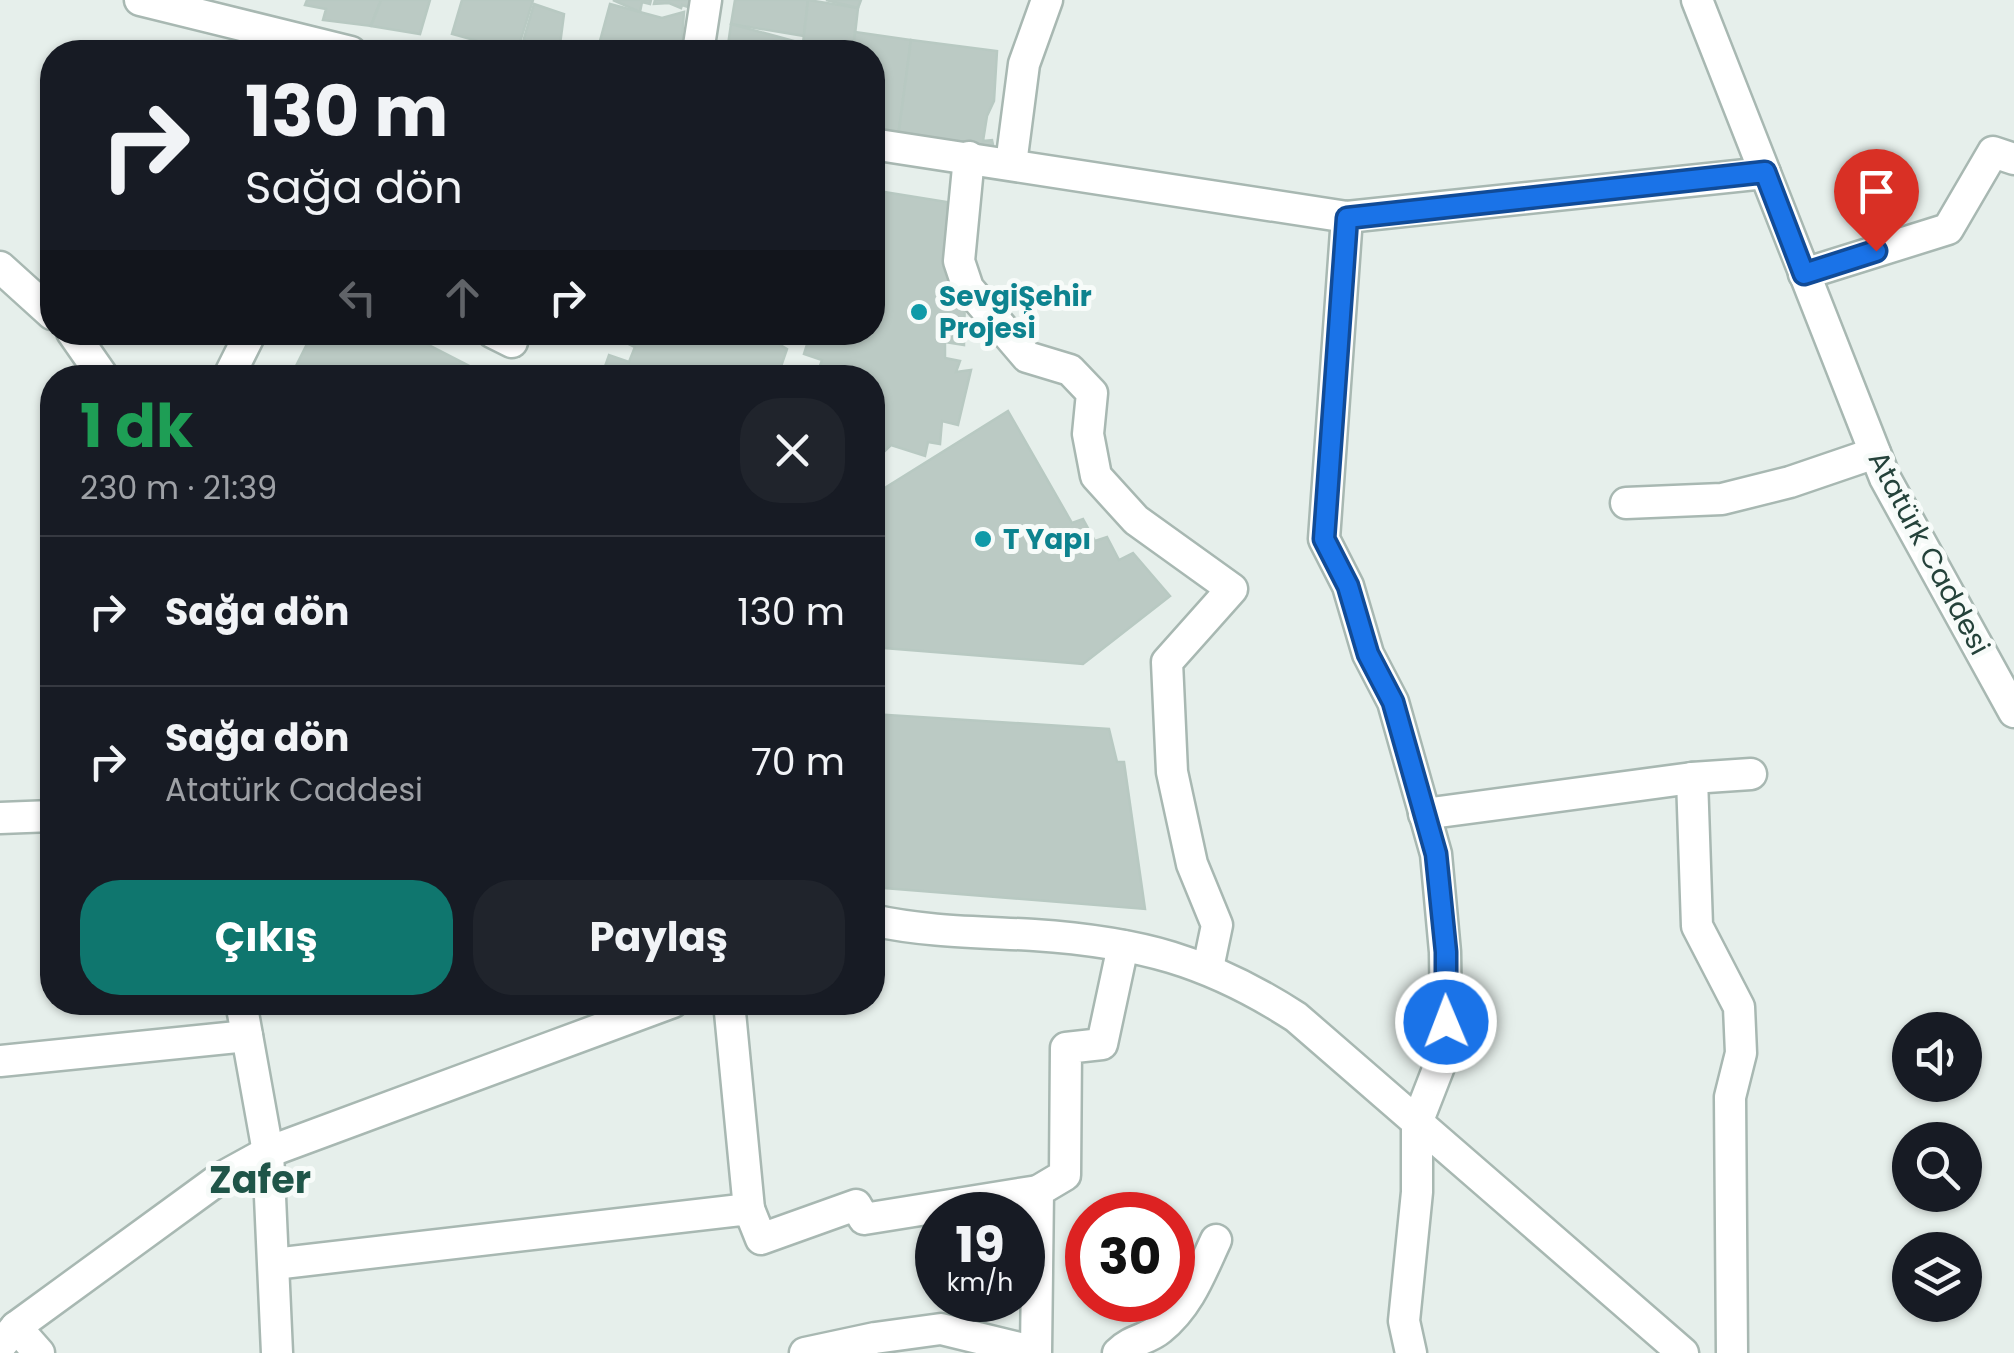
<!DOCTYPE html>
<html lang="tr">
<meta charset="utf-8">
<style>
:root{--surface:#171b24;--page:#20242c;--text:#f1f3f6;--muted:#9ea1a6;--line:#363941;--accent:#0f766e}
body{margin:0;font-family:Poppins,sans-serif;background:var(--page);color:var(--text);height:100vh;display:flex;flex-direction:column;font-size:38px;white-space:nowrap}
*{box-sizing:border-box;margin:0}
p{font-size:32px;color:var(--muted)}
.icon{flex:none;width:55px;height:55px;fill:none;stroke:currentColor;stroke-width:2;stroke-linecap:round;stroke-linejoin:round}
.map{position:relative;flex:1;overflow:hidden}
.panel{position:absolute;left:40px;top:365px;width:845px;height:650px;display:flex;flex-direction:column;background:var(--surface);border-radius:40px;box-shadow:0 2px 8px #0004}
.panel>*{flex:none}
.guide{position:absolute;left:40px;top:40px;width:845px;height:305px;border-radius:40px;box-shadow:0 2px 8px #0004;background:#171b24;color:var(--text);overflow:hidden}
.buttons{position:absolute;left:1892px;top:1012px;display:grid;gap:20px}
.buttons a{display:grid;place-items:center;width:90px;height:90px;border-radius:50%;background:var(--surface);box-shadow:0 2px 8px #0004;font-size:50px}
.speed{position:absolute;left:915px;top:1192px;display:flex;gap:20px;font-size:50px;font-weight:700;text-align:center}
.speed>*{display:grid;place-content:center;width:130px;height:130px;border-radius:50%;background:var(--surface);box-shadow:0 2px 8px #0004;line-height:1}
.speed small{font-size:25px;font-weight:400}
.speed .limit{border:15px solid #d22;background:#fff;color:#111}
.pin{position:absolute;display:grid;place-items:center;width:85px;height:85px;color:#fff;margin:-102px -42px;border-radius:50% 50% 50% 0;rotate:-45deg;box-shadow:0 0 10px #0007}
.pin .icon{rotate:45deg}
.me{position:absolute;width:110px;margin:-55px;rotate:359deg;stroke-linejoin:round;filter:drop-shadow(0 0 8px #0008)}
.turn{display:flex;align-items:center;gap:35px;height:210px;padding:0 40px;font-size:45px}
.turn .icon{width:130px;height:130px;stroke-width:2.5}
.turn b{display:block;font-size:70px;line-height:85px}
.lanes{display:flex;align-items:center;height:95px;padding:0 40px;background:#0003;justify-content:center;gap:50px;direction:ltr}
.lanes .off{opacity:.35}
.round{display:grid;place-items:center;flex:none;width:105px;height:105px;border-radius:40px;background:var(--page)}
.head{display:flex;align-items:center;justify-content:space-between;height:170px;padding:0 40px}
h1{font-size:60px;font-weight:700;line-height:75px;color:#1e9e55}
.cta{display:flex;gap:20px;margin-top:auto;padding:20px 40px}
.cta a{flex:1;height:115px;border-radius:40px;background:var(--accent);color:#fff;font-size:40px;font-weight:700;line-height:115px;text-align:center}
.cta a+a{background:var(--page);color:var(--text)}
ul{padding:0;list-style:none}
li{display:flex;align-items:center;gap:30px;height:150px;padding:0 40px;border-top:2px solid var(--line)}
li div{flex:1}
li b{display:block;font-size:38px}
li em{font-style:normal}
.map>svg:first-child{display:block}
.building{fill:#bbcac4;stroke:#b8c9c2;stroke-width:2.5}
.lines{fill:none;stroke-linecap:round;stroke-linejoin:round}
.minor-casing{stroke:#a8b8b2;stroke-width:35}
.tertiary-casing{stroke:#a8b8b2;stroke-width:35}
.minor{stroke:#fff;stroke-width:30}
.tertiary{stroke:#fff;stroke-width:30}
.route-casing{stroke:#114b97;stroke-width:25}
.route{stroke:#1a73e8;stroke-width:18}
.culture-dot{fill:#0f9aa8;stroke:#f7fbf9;stroke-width:4}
.labels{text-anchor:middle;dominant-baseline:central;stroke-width:10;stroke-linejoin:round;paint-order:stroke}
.culture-label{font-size:28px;font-weight:bold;fill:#0d838f;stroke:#f7fbf9;text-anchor:start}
.street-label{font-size:28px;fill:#24423a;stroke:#f7fbf9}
.district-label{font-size:38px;font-weight:bold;fill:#1f5548;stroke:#f7fbf9}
</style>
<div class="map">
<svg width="2014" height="1353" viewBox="0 0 2014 1353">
<rect width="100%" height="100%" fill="#e6efeb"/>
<g class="building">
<path d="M307 0H381L371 26 323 20 326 9 305 5Z"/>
<path d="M381 0H430L420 34 371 26Z"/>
<path d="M462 0H533L517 52 452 34Z"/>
<path d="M613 0H651L650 4 642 2 640 12Z"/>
<path d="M655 0H691L688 7 682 5 681 8 669 3 654 4Z"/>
<path d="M735 0H808L804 36 731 24Z"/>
<path d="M808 0 858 8 853 52H802Z"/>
<path d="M826 0H861L858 8Z"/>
<path d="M534 4 564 14 559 52H520Z"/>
<path d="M610 4 662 18 684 12 681 52H597Z"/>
<path d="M731 24 801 43V52H727Z"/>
<path d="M855 32 911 40 898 138 872 133V52H853Z"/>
<path d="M911 40 997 51 994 101 987 116 983 141 992 140 993 145 988 152 898 138Z"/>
<path d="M872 190 947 202 950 292 965 291 964 345 945 342V358L960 361 956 372 971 370 958 425 942 421 940 444 928 442 925 456 891 445 872 463V378H816L822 360 804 354 811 332H872Z"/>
<path d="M313 332H390L407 342 413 337 493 378H290Z"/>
<path d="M621 332H772L769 338 787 349 777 378H601L609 355 629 362 635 347 618 339Z"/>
<path d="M1008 411 1072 523 1083 519 1095 541 1107 537 1119 560 1133 553 1170 596 1083 664 872 647V496Z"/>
<path d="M872 714 1109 729 1117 762H1124L1145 909 872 887Z"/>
</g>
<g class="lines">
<defs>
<g id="minor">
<path d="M140 0 351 52"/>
<path d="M698 52 706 0"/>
<path d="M872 144 1347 217 1765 173"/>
<path d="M969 157 959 261 968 288 1027 357 1070 370 1092 393 1088 434 1096 476 1136 520 1232 589 1167 662 1172 772 1192 864 1217 925 1208 968"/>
<path d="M1011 164 1024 64 1047 0"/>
<path d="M1347 217 1324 539 1348 586 1368 654 1393 702 1436 854 1445 952 1446 1022 1440 1064 1417 1123V1192L1404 1321 1411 1353"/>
<path d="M1804 274 1948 229 1993 152 2014 159"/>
<path d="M492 332 512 342"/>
<path d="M228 378 251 332"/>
<path d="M1626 503 1722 499 1790 482 1875 453"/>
<path d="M1692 778 1697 926 1739 1007 1741 1053 1730 1097 1732 1353"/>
<path d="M1424 814 1692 778 1751 774"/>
<path d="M0 818 52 816"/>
<path d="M729 1002 749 1209"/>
<path d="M0 1061 247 1036"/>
<path d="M274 1264 749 1209 761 1239 856 1205 864 1219 1038 1191"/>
<path d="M16 1327 39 1353"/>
<path d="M0 1346 16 1327 219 1179 268 1152 673 1002"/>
<path d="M805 1353 875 1338 941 1329 1036 1352 1038 1191 1065 1175 1066 1048 1102 1044 1123 946"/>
<path d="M1118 1353C1132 1339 1147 1340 1160 1329 1189 1306 1201 1272 1216 1240"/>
</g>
<g id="tertiary">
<path d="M1697 0 1885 478 2014 712"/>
<path d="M0 267 52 314"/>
<path d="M72 332 104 378"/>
<path d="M872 920C925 932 980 932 1034 935 1138 942 1208 960 1296 1017L1683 1353"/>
<path d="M241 1002 268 1152 277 1353"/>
</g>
</defs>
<use href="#minor" class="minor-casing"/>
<use href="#tertiary" class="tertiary-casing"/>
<use href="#minor" class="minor"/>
<use href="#tertiary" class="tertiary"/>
</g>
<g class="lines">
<defs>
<path id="route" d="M1446 1022V952L1436 854 1393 702 1368 654 1348 586 1324 539 1347 218 1765 172 1804 274 1876 251"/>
</defs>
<use href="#route" class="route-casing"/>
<use href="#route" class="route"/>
</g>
<g class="culture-dot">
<circle cx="919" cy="312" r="10"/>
<circle cx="983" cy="539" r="10"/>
</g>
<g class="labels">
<g class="culture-label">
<text x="939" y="296">SevgiŞehir<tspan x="939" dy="32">Projesi</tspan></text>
<text x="1003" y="539">T Yapı</text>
</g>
<g class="street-label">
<text transform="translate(1929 553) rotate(62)">Atatürk Caddesi</text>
</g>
<g class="district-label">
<text x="260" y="1179">Zafer</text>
</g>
</g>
</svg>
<div class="buttons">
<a><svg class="icon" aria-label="sound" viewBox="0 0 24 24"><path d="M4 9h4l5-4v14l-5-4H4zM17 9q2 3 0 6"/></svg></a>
<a><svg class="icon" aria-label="search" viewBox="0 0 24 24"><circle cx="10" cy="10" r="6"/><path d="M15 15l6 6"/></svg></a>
<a><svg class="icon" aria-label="layers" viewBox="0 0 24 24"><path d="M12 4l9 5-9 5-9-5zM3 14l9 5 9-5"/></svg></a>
</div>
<div class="speed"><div>19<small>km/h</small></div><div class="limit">30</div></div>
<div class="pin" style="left:1876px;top:251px;background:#d93025"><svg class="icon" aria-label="arrive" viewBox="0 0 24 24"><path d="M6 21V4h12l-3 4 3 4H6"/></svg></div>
<svg class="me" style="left:1446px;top:1022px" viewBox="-20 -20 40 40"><circle r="17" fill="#1a73e8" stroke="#fff" stroke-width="3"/><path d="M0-11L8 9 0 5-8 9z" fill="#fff"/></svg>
<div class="guide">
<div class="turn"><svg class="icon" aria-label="right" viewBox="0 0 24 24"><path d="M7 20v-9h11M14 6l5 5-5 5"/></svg><div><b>130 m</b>Sağa dön</div></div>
<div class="lanes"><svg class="icon off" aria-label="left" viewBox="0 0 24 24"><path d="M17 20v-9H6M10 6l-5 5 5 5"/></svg><svg class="icon off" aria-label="ahead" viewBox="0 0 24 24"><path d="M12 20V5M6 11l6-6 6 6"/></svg><svg class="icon" aria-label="right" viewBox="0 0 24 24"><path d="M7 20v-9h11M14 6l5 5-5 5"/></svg></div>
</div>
<section class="panel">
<div class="head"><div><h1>1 dk</h1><p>230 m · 21:39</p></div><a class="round"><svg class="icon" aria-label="close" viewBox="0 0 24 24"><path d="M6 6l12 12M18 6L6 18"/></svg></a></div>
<ul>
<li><svg class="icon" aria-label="right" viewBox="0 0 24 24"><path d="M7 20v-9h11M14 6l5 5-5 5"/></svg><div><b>Sağa dön</b></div><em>130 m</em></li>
<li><svg class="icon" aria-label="right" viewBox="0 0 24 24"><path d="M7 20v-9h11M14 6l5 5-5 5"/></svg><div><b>Sağa dön</b><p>Atatürk Caddesi</p></div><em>70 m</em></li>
</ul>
<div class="cta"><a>Çıkış</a><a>Paylaş</a></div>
</section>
</div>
